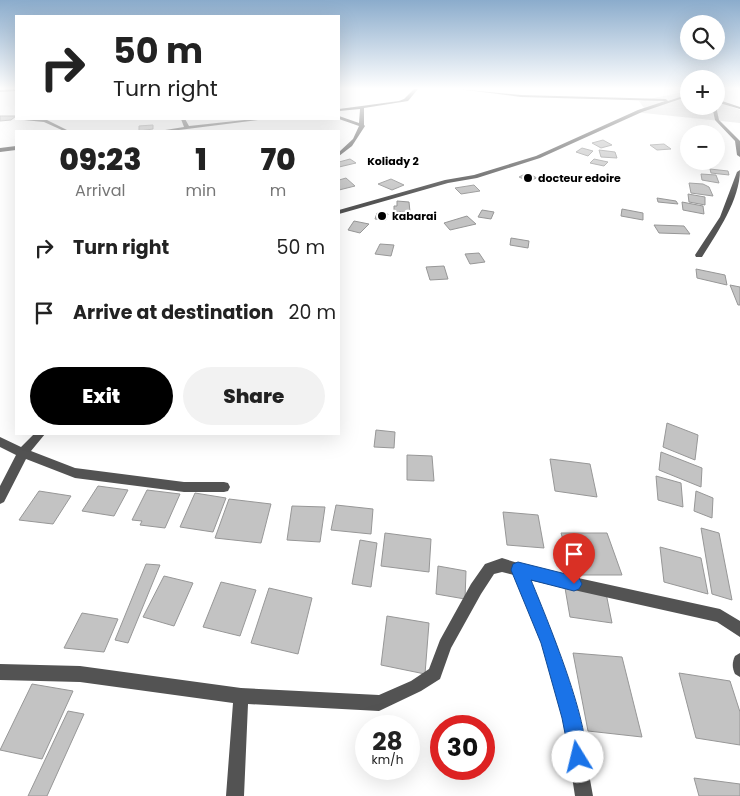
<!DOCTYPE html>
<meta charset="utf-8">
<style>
:root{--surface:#fff;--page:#f2f2f2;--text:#222;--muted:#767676;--accent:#000}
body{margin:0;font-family:Poppins,sans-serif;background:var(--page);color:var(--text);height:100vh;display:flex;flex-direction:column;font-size:19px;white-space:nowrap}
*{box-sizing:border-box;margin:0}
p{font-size:16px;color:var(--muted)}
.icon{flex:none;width:28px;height:28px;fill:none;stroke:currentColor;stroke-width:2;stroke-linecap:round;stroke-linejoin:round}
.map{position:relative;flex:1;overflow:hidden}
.sheet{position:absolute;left:15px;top:130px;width:325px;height:305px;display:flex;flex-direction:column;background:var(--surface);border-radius:0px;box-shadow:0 5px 20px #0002}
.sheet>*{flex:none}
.banner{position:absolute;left:15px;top:15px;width:325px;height:105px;border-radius:0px;box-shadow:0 5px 20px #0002;background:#fff;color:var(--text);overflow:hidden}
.fabs{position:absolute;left:680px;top:15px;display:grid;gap:10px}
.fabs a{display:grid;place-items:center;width:45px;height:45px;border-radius:50%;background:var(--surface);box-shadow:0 5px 20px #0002;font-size:25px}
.speed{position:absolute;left:355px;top:715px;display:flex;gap:10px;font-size:25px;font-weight:700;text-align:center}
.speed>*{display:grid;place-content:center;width:65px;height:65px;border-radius:50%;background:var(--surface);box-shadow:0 5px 20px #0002;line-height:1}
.speed small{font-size:12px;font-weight:400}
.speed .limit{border:8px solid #d22;background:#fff;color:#111}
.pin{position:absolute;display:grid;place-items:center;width:42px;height:42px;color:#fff;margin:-51px -21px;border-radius:50% 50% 50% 0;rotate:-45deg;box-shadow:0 0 5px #0007}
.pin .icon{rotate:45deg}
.me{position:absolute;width:55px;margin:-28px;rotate:351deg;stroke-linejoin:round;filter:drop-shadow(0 0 4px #0008)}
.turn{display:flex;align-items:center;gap:18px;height:105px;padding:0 15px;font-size:22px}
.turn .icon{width:65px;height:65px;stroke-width:2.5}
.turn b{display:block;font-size:35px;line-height:42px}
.eta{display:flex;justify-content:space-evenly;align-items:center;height:85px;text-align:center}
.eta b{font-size:30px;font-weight:800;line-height:35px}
.cta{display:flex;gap:10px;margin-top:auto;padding:10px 15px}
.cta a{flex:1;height:58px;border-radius:30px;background:var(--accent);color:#fff;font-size:20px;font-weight:800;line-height:58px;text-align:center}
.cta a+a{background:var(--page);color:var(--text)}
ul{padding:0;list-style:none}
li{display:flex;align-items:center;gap:15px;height:65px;padding:0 15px}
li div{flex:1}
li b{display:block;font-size:19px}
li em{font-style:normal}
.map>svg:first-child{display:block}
.green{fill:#dadada}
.building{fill:#c3c3c3;stroke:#979797}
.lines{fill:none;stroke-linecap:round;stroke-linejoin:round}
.minor{fill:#535353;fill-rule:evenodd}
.route{fill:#1a73e8;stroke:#114b97}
.poi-dot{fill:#000;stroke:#fff;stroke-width:2}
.labels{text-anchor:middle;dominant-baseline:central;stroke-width:4.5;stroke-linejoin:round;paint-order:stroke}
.far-neighbourhood-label{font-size:11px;font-weight:bold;fill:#000;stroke:#fff}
.far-poi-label{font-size:11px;font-weight:bold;fill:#000;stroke:#fff;text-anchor:start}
</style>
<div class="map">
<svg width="740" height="796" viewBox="0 0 740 796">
<rect width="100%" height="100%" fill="#fff"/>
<path class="green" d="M688 91 689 106H716V101L740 110V123L634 112 644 108 639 101Z"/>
<g class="building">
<path d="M0 116H16L11 120 0 121Z"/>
<path d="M153 125V129L139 131V126Z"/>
<path d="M603 140 612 145 601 148 592 143Z"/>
<path d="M664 144 671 149 657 150 650 145Z"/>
<path d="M582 148 593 151 588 156 576 152Z"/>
<path d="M599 150 615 152 617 158 601 157Z"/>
<path d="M350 159 356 163 339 167V162Z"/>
<path d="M594 159 608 162 604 166 590 163Z"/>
<path d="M710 169 728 171 729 175 711 173Z"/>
<path d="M527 173 537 178 528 181 519 177Z"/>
<path d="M701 174 716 175 719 183 702 180Z"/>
<path d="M346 178 355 186 339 190V180Z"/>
<path d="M391 179 404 185 392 190 378 184Z"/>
<path d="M689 183 703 184 709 187 713 196 691 193Z"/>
<path d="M474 185 480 191 461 194 455 188Z"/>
<path d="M688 194 705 197V205L689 202Z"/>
<path d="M657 198 676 201 678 204 658 202Z"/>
<path d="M397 201 409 202 410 212H394V206H397Z"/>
<path d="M682 202 703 206 704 214 683 210Z"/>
<path d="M622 209 643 213V220L621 216Z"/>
<path d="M482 210 494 212 491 219 478 217Z"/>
<path d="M377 213 388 214 386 220 375 219Z"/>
<path d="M467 216 476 224 450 230 444 223Z"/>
<path d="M354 221 369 224 360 233 348 230Z"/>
<path d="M654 225 684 226 690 234 659 233Z"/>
<path d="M511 238 529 241 528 248 510 245Z"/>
<path d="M380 244 394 245 391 256 375 254Z"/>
<path d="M479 253 485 262 470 264 465 254Z"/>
<path d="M444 266 448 279 430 280 426 267Z"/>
<path d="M696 269 725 275 727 285 697 278Z"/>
<path d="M730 285 740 287V305H738Z"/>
<path d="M667 423 698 435 695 460 663 447Z"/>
<path d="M376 430 395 432 394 448 374 447Z"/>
<path d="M661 452 702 468 701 487 659 470Z"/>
<path d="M407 455 432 456 434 481 407 480Z"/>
<path d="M550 459 590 464 597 497 555 491Z"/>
<path d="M656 476 681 483 683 507 658 500Z"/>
<path d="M98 486 128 490 114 516 82 511Z"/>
<path d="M147 490 180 494 165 528 140 525 142 521 132 520Z"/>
<path d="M39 491 71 496 53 524 19 520Z"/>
<path d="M696 491 713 498 712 518 694 511Z"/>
<path d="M195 493 226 498 213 532 180 527Z"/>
<path d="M229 499 271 504 261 543 215 538Z"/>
<path d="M336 505 373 509 371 534 331 530Z"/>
<path d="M292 506 325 507 320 542 287 540Z"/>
<path d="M503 512 538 515 544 548 507 545Z"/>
<path d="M701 528 719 533 732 600 712 594Z"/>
<path d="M385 533 431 539 429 572 381 566Z"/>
<path d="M561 533H607L622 575H574Z"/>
<path d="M360 540 377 543 371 587 352 584Z"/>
<path d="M660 547 701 558 708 594 664 582Z"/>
<path d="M146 564 160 565 128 643 115 640Z"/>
<path d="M438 566 466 571 465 599 436 594Z"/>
<path d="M164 576 193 583 174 626 143 617Z"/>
<path d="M221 582 256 590 240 636 203 627Z"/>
<path d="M269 588 312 598 298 654 251 643Z"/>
<path d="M565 588 606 593 612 623 570 617Z"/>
<path d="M82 613 118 619 104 652 64 648Z"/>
<path d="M387 616 429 623 425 674 381 665Z"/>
<path d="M573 653 622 657 642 737 588 731Z"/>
<path d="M679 673 730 681 740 712V745L696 738Z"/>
<path d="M32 684 73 691 42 759 0 750Z"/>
<path d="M68 711 84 714 47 796H28Z"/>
<path d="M694 778 740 784V796H699Z"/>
</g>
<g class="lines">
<g class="minor">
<path d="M16 89V91L0 92V90Z"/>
<path d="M414 89H418L408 101 364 108V125L365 126 352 146 339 156V152L353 139 359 126 339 119V116L359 123 360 109 339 111V109L399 101 404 99Z"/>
<path d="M458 89 521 95 666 99 668 101 689 94V96L642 112 540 158 477 178 448 183 339 214V210L445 180 474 175 536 156 638 110 665 101 521 97Z"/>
<path d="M716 99 740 107V109L716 102Z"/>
<path d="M712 106H716L719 120 740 141V157L737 155 735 141 715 120Z"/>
<path d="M22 119 47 120 69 131H64L44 122 24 120Z"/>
<path d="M181 119H185L189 126 254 119H266L171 131H159L184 127Z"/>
<path d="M16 146V150L0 152V148Z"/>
<path d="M740 170C740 200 717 233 702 257H696L695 255 720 217 737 172Z"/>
<path d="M34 434H45L31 451 75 468 184 482H224L228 483 230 487 228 491 224 492H184L75 478 26 459 4 502 0 504V486L16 455 0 447V437L21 447Z"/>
<path d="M502 558 537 569 720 609 740 621V637L717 622 529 580 556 643 579 719 593 796H575L563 719 542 643 514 575 502 572 494 574 481 594 451 648 440 679 421 691 379 711 248 704 244 796H226L233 703 80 682 0 680V664L80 666 241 688 379 695 411 681 429 669 440 640 471 584 485 564Z"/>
<path d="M740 653V677L735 674C732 668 732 662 735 656Z"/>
</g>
</g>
<linearGradient id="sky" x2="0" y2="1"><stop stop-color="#8baccc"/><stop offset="0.44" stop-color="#fff"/><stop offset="1" stop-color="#fff" stop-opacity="0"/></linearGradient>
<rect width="740" height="201" fill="url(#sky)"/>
<path class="route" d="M518 562 574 576 579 578 582 584 579 589 574 591 531 580C544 612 596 735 584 764L578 767 571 764 562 718 541 643 511 570 513 564Z"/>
<g class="poi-dot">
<circle cx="528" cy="178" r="5"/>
<circle cx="382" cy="216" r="5"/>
</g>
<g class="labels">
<g class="far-neighbourhood-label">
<text x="393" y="161">Koliady 2</text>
</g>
<g class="far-poi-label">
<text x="538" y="178">docteur edoire</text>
<text x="392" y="216">kabarai</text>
</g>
</g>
</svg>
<div class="fabs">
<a><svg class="icon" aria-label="search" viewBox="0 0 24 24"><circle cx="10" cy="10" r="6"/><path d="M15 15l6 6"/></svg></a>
<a>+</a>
<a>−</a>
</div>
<div class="speed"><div>28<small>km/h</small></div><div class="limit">30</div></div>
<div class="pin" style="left:574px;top:584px;background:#d93025"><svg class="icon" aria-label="arrive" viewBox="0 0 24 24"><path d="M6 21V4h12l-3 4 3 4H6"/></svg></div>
<svg class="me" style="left:578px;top:757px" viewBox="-20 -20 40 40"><circle r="19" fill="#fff"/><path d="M0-13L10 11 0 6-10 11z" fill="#1a73e8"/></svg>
<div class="banner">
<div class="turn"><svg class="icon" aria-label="right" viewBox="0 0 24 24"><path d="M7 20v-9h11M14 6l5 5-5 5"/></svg><div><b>50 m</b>Turn right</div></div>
</div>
<section class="sheet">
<div class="eta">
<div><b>09:23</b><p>Arrival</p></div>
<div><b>1</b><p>min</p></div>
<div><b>70</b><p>m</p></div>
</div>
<ul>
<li><svg class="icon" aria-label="right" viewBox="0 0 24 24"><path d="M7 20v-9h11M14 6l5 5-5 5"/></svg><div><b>Turn right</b></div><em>50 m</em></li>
<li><svg class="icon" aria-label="arrive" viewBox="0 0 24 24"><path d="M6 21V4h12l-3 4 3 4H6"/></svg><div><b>Arrive at destination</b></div><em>20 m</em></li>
</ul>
<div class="cta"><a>Exit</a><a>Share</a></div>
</section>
</div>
